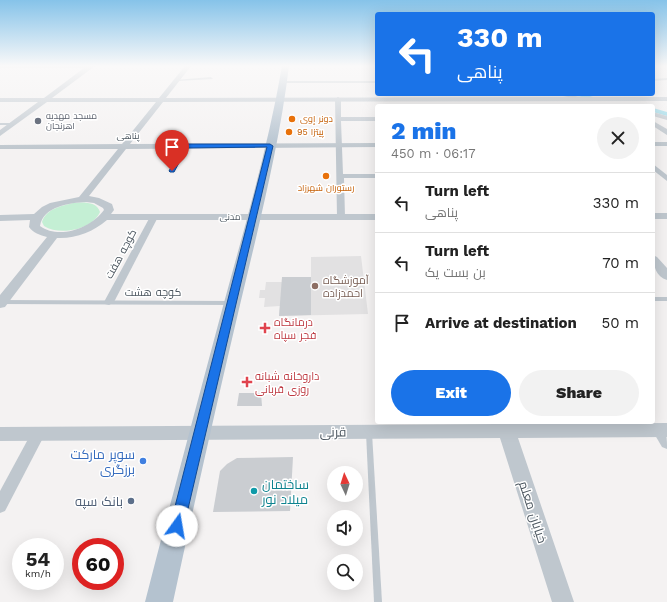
<!DOCTYPE html>
<meta charset="utf-8">
<style>
:root{--surface:#fff;--page:#f2f2f2;--text:#222;--muted:#767676;--line:#e0e0e0;--accent:#1a73e8}
body{margin:0;font-family:"Work Sans",Cairo,sans-serif;background:var(--page);color:var(--text);height:100vh;display:flex;flex-direction:column;font-size:15px;white-space:nowrap}
*{box-sizing:border-box;margin:0}
p{font-size:13px;color:var(--muted)}
.icon{flex:none;width:22px;height:22px;fill:none;stroke:currentColor;stroke-width:2;stroke-linecap:round;stroke-linejoin:round}
.map{position:relative;flex:1;overflow:hidden}
.details{position:absolute;left:375px;top:104px;width:280px;height:320px;display:flex;flex-direction:column;background:var(--surface);border-radius:4px;box-shadow:0 4px 16px #0002}
.details>*{flex:none}
.guide{position:absolute;left:375px;top:12px;width:280px;height:84px;border-radius:4px;box-shadow:0 4px 16px #0002;background:#1a73e8;color:#fff;overflow:hidden}
.needle{width:26px;rotate:356deg}
.buttons{position:absolute;left:327px;top:466px;display:grid;gap:8px}
.buttons a{display:grid;place-items:center;width:36px;height:36px;border-radius:50%;background:var(--surface);box-shadow:0 4px 16px #0002;font-size:20px}
.speed{position:absolute;left:12px;top:538px;display:flex;gap:8px;font-size:20px;font-weight:700;text-align:center}
.speed>*{display:grid;place-content:center;width:52px;height:52px;border-radius:50%;background:var(--surface);box-shadow:0 4px 16px #0002;line-height:1}
.speed small{font-size:10px;font-weight:400}
.speed .limit{border:6px solid #d22;background:#fff;color:#111}
.pin{position:absolute;display:grid;place-items:center;width:34px;height:34px;color:#fff;margin:-41px -17px;border-radius:50% 50% 50% 0;rotate:-45deg;box-shadow:0 0 4px #0007}
.pin .icon{rotate:45deg}
.me{position:absolute;width:44px;margin:-22px;rotate:13deg;stroke-linejoin:round;filter:drop-shadow(0 0 3px #0008)}
.turn{display:flex;align-items:center;gap:14px;height:84px;padding:0 16px;font-size:18px}
.turn .icon{width:52px;height:52px;stroke-width:2.5}
.turn b{display:block;font-size:28px;line-height:34px}
.round{display:grid;place-items:center;flex:none;width:42px;height:42px;border-radius:21px;background:var(--page)}
.overview{display:flex;align-items:center;justify-content:space-between;height:68px;padding:0 16px}
h1{font-size:24px;font-weight:800;line-height:30px;color:var(--accent)}
.button{display:flex;gap:8px;margin-top:auto;padding:8px 16px}
.button a{flex:1;height:46px;border-radius:24px;background:var(--accent);color:#fff;font-size:16px;font-weight:800;line-height:46px;text-align:center}
.button a+a{background:var(--page);color:var(--text)}
ul{padding:0;list-style:none}
li{display:flex;align-items:center;gap:12px;height:60px;padding:0 16px;border-top:1px solid var(--line)}
li div{flex:1}
li b{display:block;font-size:15px}
li em{font-style:normal}
.map>svg:first-child{display:block}
.education{fill:#e2e1e2}
.green{fill:#c4efd4}
.lines{fill:none;stroke-linecap:round;stroke-linejoin:round}
.canal{fill:#93d9ea;fill-rule:evenodd}
.building{fill:#cacdd1}
.service{fill:#bfc7ce;fill-rule:evenodd}
.minor{fill:#bfc7ce;fill-rule:evenodd}
.tertiary{fill:#bfc7ce;fill-rule:evenodd}
.primary{fill:#b4c2cf;fill-rule:evenodd}
.route{fill:#1a73e8;stroke:#114b97}
.food-dot{fill:#e8710a;stroke:#fff;stroke-width:1.5}
.worship-dot{fill:#6b7280;stroke:#fff;stroke-width:1.5}
.education-dot{fill:#8d6e63;stroke:#fff;stroke-width:1.5}
.health-dot{fill:#e0444e;stroke:#fff;stroke-width:1.5}
.shop-dot{fill:#3f7fe0;stroke:#fff;stroke-width:1.5}
.culture-dot{fill:#0f9aa8;stroke:#fff;stroke-width:1.5}
.service-dot{fill:#5c6f8a;stroke:#fff;stroke-width:1.5}
.labels{text-anchor:middle;dominant-baseline:central;stroke-width:3;stroke-linejoin:round;paint-order:stroke}
.far-worship-label{font-size:9px;fill:#5b616d;stroke:#fff;text-anchor:start}
.far-food-label{font-size:9px;fill:#c56008;stroke:#fff;text-anchor:start}
.far-street-label{font-size:9px;fill:#4b565f;stroke:#fff}
.street-label{font-size:11px;fill:#4b565f;stroke:#fff}
.education-label{font-size:11px;fill:#785e54;stroke:#fff;text-anchor:start}
.health-label{font-size:11px;fill:#be3a42;stroke:#fff;text-anchor:start}
.near-street-label{font-size:13px;fill:#4b565f;stroke:#fff}
.near-shop-label{font-size:13px;fill:#366cbe;stroke:#fff;text-anchor:end}
.near-culture-label{font-size:13px;fill:#0d838f;stroke:#fff;text-anchor:start}
.near-service-label{font-size:13px;fill:#4e5e75;stroke:#fff;text-anchor:end}
</style>
<div class="map">
<svg width="667" height="602" viewBox="0 0 667 602">
<rect width="100%" height="100%" fill="#f4f2f2"/>
<path class="education" d="M361 256 368 314 279 316 280 306 264 307 265 298H259L260 290H265L266 282H282V277H311V257Z"/>
<path class="green" d="M73 203C82 202 97 201 100 212 92 230 60 236 44 226L42 222C46 209 61 206 73 203Z"/>
<g class="lines">
<g class="canal">
<path d="M569 94H584L593 97 590 99Z"/>
<path d="M653 108 667 112V116L653 112Z"/>
</g>
</g>
<g class="building">
<path d="M282 277H311V315L279 316Z"/>
<path d="M239 393H261L262 406H237Z"/>
<path d="M293 457 290 511 213 512 220 471 227 464 237 458Z"/>
</g>
<g class="lines">
<g class="service">
<path d="M0 123H14L15 124 14 125H0Z"/>
<rect x="653" y="297" width="14" height="4"/>
<path d="M0 300 231 301 234 303 231 305 0 304Z"/>
<path d="M369 430 371 431 372 433 382 602H374L366 433 367 431Z"/>
</g>
<g class="minor">
<path d="M211 77 213 79 177 81 175 80Z"/>
<path d="M667 78V80L653 81V79Z"/>
<path d="M284 81H377V83H282Z"/>
<path d="M554 94H566L589 99 586 101Z"/>
<path d="M338 97 341 99V117H377V121H341L343 174H377V178H344L345 217 341 219 337 217 335 99Z"/>
<path d="M653 112 667 116V120L653 116Z"/>
<path d="M183 145 188 146 174 172H170L169 171Z"/>
<path d="M653 164 667 175V181L653 170Z"/>
<path d="M151 215H154L158 217 114 302 109 305 105 304 104 302Z"/>
<path d="M659 424C667 428 667 439 667 449L662 447 652 430 654 426Z"/>
<path d="M38 428 43 430 45 434 5 511 0 513V491L33 430Z"/>
</g>
<g class="tertiary">
<path d="M0 66H95L52 98H159L185 66H191L166 98 667 97V101L163 102 130 144 377 143V147L126 149 89 196 99 198 112 204 114 210 111 214H377V220H107C93 232 75 239 57 238L5 307 0 308V295L47 237C40 235 33 233 29 227L30 220 0 221V215L34 214 42 207 50 203 79 197 118 149H0V145L122 144 156 102H47L0 136V130L38 102H0V98H44L84 68H0ZM86 202 94 203 103 208 104 210C91 228 59 240 40 226 43 206 70 203 86 202Z"/>
<path d="M653 121 667 129V135L653 126Z"/>
<rect x="653" y="142" width="14" height="4"/>
<rect x="653" y="213" width="14" height="6"/>
<path d="M653 255 657 257 667 268V280C656 277 653 265 653 255Z"/>
<path d="M496 422H512L513 424 667 423V437L518 438 574 602H552L500 438 0 441V427L496 424Z"/>
</g>
<path class="primary" d="M282 66H289C279 148 258 229 239 309 216 407 194 504 173 602H145C170 504 196 407 222 310 244 229 268 148 282 66Z"/>
</g>
<linearGradient id="sky" x2="0" y2="1"><stop stop-color="#86c3e9"/><stop offset="0.44" stop-color="#faf9f9"/><stop offset="1" stop-color="#faf9f9" stop-opacity="0"/></linearGradient>
<rect width="667" height="150" fill="url(#sky)"/>
<path class="route" d="M185 144H270L273 146 184 526 182 531 177 533 172 531 170 526 267 147 187 148 174 172H170L169 171 183 146Z"/>
<g class="food-dot">
<circle cx="292" cy="119" r="4"/>
<circle cx="289" cy="132" r="4"/>
<circle cx="326" cy="176" r="4"/>
</g>
<circle class="worship-dot" cx="38" cy="121" r="4"/>
<circle class="education-dot" cx="315" cy="286" r="4"/>
<g class="health-dot">
<path d="M263 322h4v4h4v4h-4v4h-4v-4h-4v-4h4z"/>
<path d="M245 376h4v4h4v4h-4v4h-4v-4h-4v-4h4z"/>
</g>
<circle class="shop-dot" cx="143" cy="461" r="4"/>
<circle class="culture-dot" cx="254" cy="491" r="4"/>
<circle class="service-dot" cx="131" cy="501" r="4"/>
<g class="labels">
<g class="far-worship-label">
<text x="46" y="116">مسجد مهدیه<tspan x="46" dy="10">اهرنجان</tspan></text>
</g>
<g class="far-food-label">
<text x="300" y="119">دونر إوی</text>
<text x="297" y="132">پیتزا 95</text>
<text x="326" y="188" text-anchor="middle">رستوران شهرزاد</text>
</g>
<g class="far-street-label">
<text x="128" y="136">پناهی</text>
<text x="230" y="217">مدنی</text>
</g>
<g class="street-label">
<text transform="translate(121 254) rotate(-62)">کوچه هفت</text>
<text x="153" y="292">کوچه هشت</text>
</g>
<g class="education-label">
<text x="323" y="280">آموزشگاه<tspan x="323" dy="13">احمدزاده</tspan></text>
</g>
<g class="health-label">
<text x="274" y="322">درمانگاه<tspan x="274" dy="13">فجر سپاه</tspan></text>
<text x="255" y="376">داروخانه شبانه<tspan x="255" dy="13">روزی قربانی</tspan></text>
</g>
<g class="near-street-label">
<text transform="translate(333 432) rotate(-1)">قرنی</text>
<text transform="translate(533 512) rotate(72)">خیابان معلم</text>
</g>
<g class="near-shop-label">
<text x="135" y="454">سوپر مارکت<tspan x="135" dy="15">برزگری</tspan></text>
</g>
<g class="near-culture-label">
<text x="262" y="484">ساختمان<tspan x="262" dy="15">میلاد نور</tspan></text>
</g>
<g class="near-service-label">
<text x="123" y="501">بانک سپه</text>
</g>
</g>
</svg>
<div class="buttons">
<a><svg class="needle" viewBox="-14 -14 28 28"><path d="M0-13l5 13h-10z" fill="#e53935"/><path d="M0 13l5-13h-10z" fill="#767676"/></svg></a>
<a><svg class="icon" aria-label="sound" viewBox="0 0 24 24"><path d="M4 9h4l5-4v14l-5-4H4zM17 9q2 3 0 6"/></svg></a>
<a><svg class="icon" aria-label="search" viewBox="0 0 24 24"><circle cx="10" cy="10" r="6"/><path d="M15 15l6 6"/></svg></a>
</div>
<div class="speed"><div>54<small>km/h</small></div><div class="limit">60</div></div>
<div class="pin" style="left:172px;top:171px;background:#d93025"><svg class="icon" aria-label="arrive" viewBox="0 0 24 24"><path d="M6 21V4h12l-3 4 3 4H6"/></svg></div>
<svg class="me" style="left:177px;top:526px" viewBox="-20 -20 40 40"><circle r="19" fill="#fff"/><path d="M0-13L10 11 0 6-10 11z" fill="#1a73e8"/></svg>
<div class="guide">
<div class="turn"><svg class="icon" aria-label="left" viewBox="0 0 24 24"><path d="M17 20v-9H6M10 6l-5 5 5 5"/></svg><div><b>330 m</b>پناهی</div></div>
</div>
<section class="details">
<div class="overview"><div><h1>2 min</h1><p>450 m · 06:17</p></div><a class="round"><svg class="icon" aria-label="close" viewBox="0 0 24 24"><path d="M6 6l12 12M18 6L6 18"/></svg></a></div>
<ul>
<li><svg class="icon" aria-label="left" viewBox="0 0 24 24"><path d="M17 20v-9H6M10 6l-5 5 5 5"/></svg><div><b>Turn left</b><p>پناهی</p></div><em>330 m</em></li>
<li><svg class="icon" aria-label="left" viewBox="0 0 24 24"><path d="M17 20v-9H6M10 6l-5 5 5 5"/></svg><div><b>Turn left</b><p>بن بست یک</p></div><em>70 m</em></li>
<li><svg class="icon" aria-label="arrive" viewBox="0 0 24 24"><path d="M6 21V4h12l-3 4 3 4H6"/></svg><div><b>Arrive at destination</b></div><em>50 m</em></li>
</ul>
<div class="button"><a>Exit</a><a>Share</a></div>
</section>
</div>
